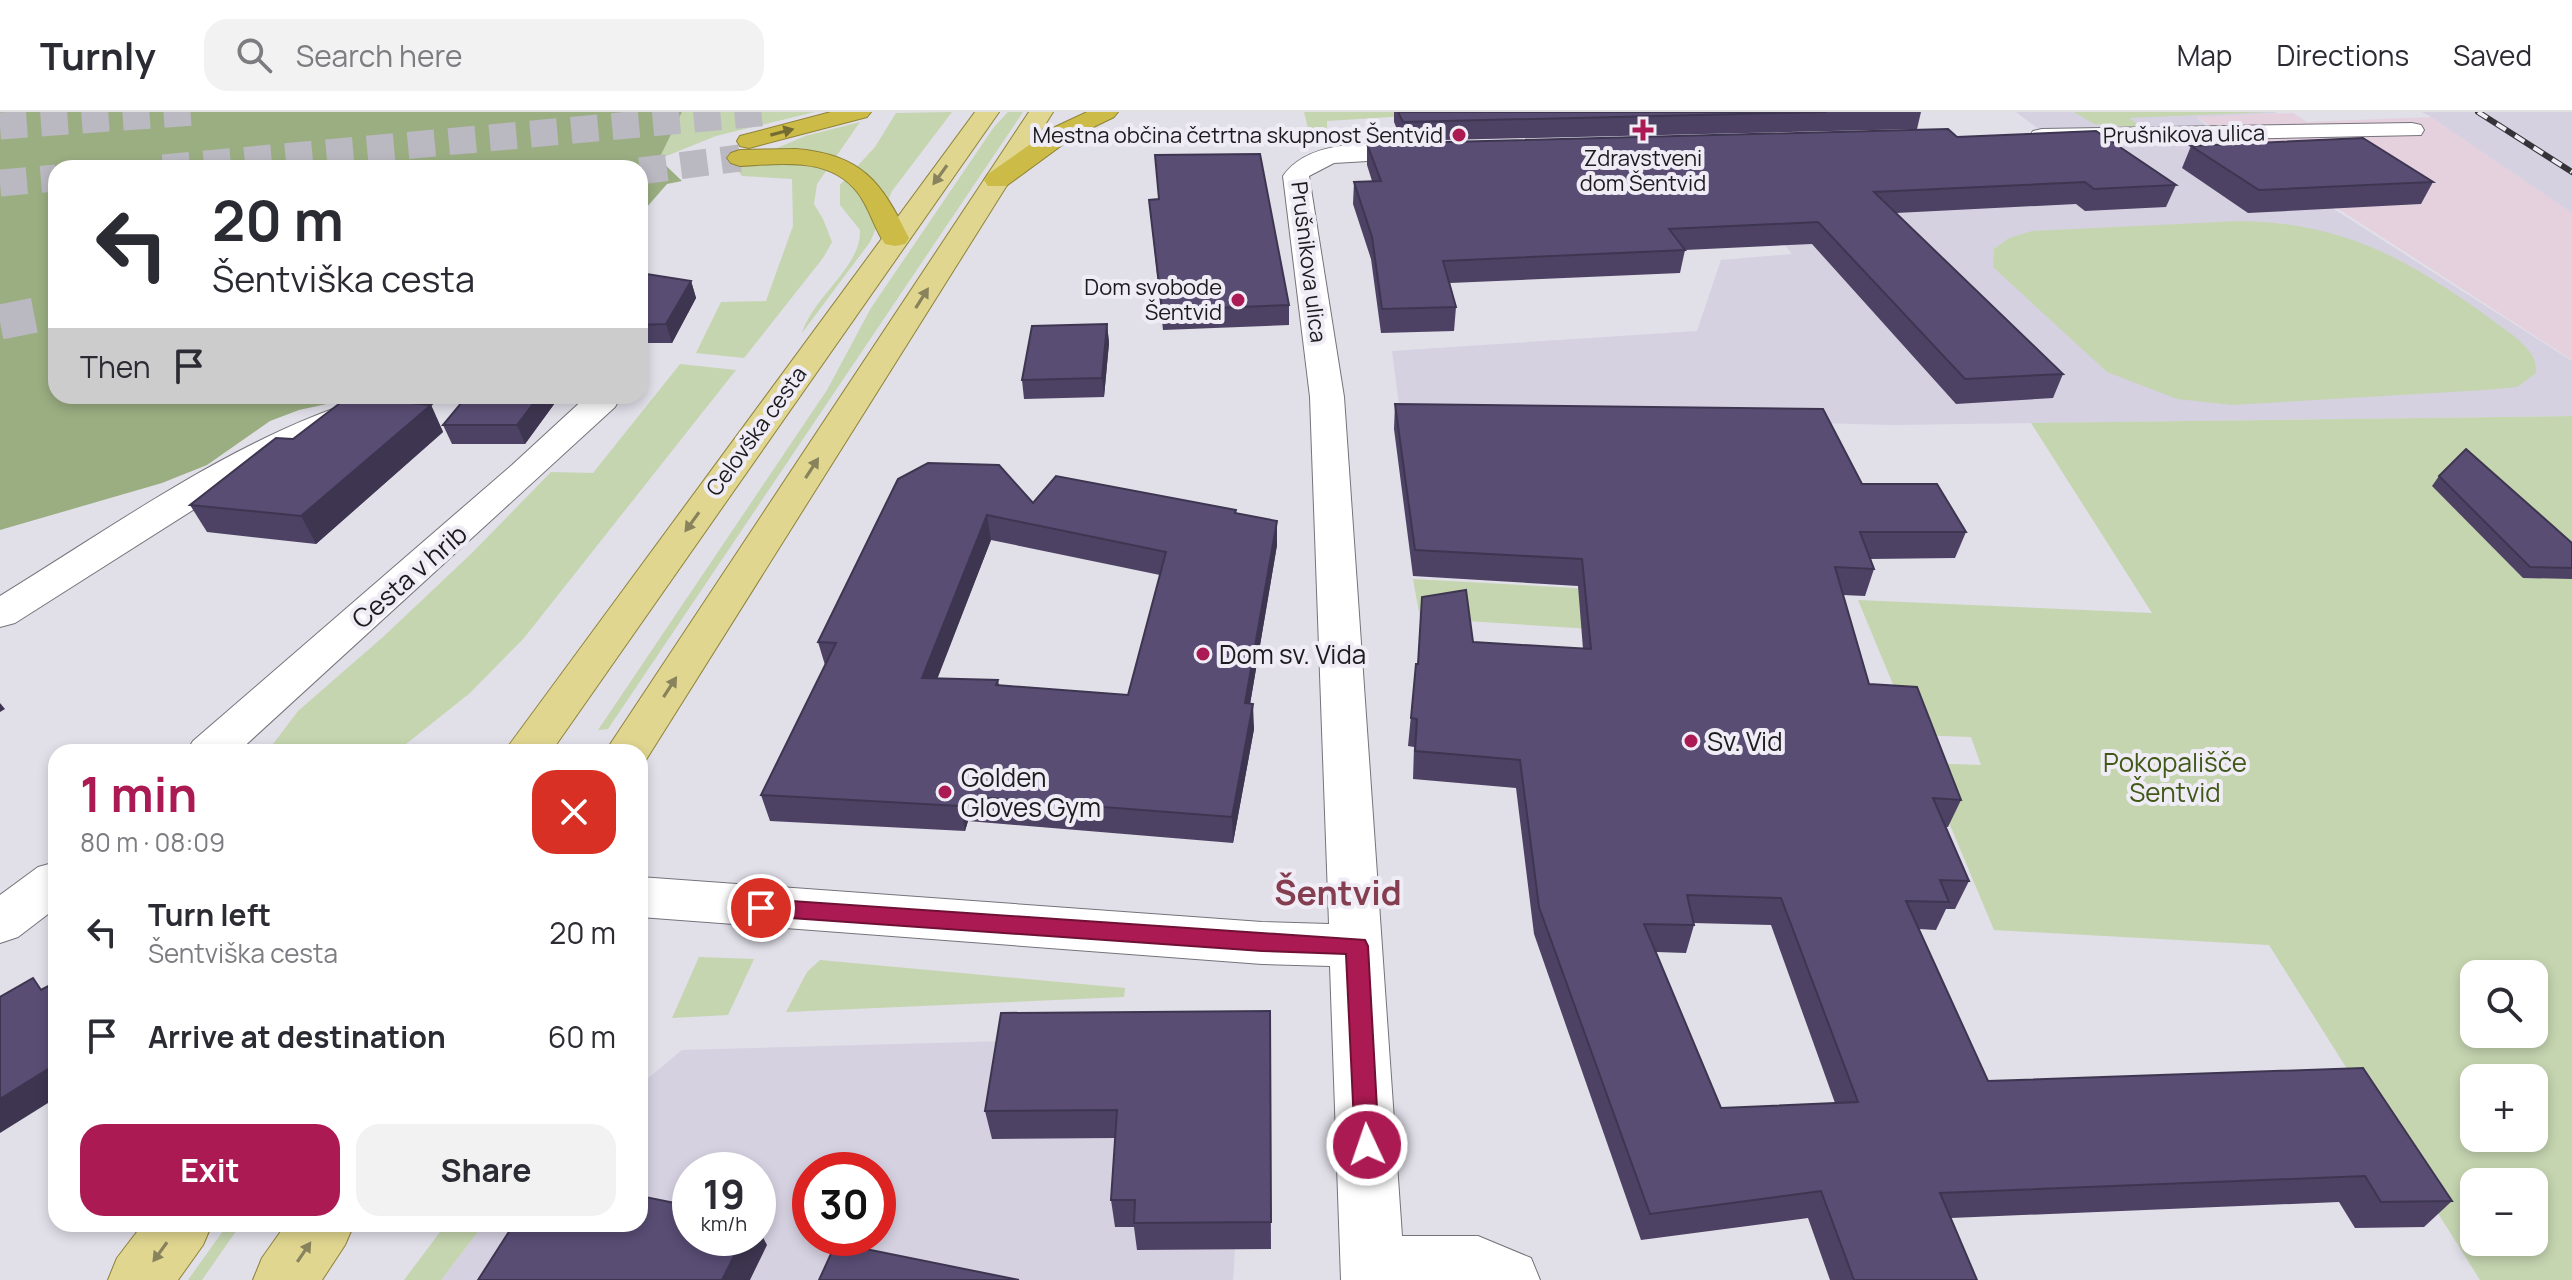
<!DOCTYPE html>
<meta charset="utf-8">
<style>
:root{--surface:#fff;--page:#f2f2f3;--text:#2b2b33;--muted:#7c7c81;--line:#e1e1e2;--accent:#ab1a52}
body{margin:0;font-family:Manrope,sans-serif;background:var(--page);color:var(--text);height:100vh;display:flex;flex-direction:column;font-size:30px;white-space:nowrap}
*{box-sizing:border-box;margin:0}
p{font-size:26px;color:var(--muted)}
.icon{flex:none;width:44px;height:44px;fill:none;stroke:currentColor;stroke-width:2;stroke-linecap:round;stroke-linejoin:round}
.map{position:relative;flex:1;overflow:hidden}
.panel{position:absolute;left:48px;top:632px;width:600px;height:488px;display:flex;flex-direction:column;background:var(--surface);border-radius:24px;box-shadow:0 4px 12px #0003}
.panel>*{flex:none}
.banner{position:absolute;left:48px;top:48px;width:600px;height:244px;border-radius:24px;box-shadow:0 4px 12px #0003;background:#fff;color:var(--text);overflow:hidden}
.buttons{position:absolute;left:2460px;top:848px;display:grid;gap:16px}
.buttons a{display:grid;place-items:center;width:88px;height:88px;border-radius:16px;background:var(--surface);box-shadow:0 4px 12px #0003;font-size:40px}
.speed{position:absolute;left:672px;top:1040px;display:flex;gap:16px;font-size:40px;font-weight:700;text-align:center}
.speed>*{display:grid;place-content:center;width:104px;height:104px;border-radius:50%;background:var(--surface);box-shadow:0 4px 12px #0003;line-height:1}
.speed small{font-size:20px;font-weight:400}
.speed .limit{border:12px solid #d22;background:#fff;color:#111}
.pin{position:absolute;display:grid;place-items:center;width:68px;height:68px;color:#fff;margin:-34px;border:4px solid #fff;border-radius:50%;box-shadow:0 2px 8px #0007}
.me{position:absolute;width:88px;margin:-44px;rotate:357deg;stroke-linejoin:round;filter:drop-shadow(0 0 6px #0008)}
.turn{display:flex;align-items:center;gap:28px;height:168px;padding:0 32px;font-size:36px}
.turn .icon{width:104px;height:104px;stroke-width:2.5}
.turn b{display:block;font-size:56px;line-height:68px}
.then{display:flex;align-items:center;height:76px;padding:0 32px;background:#0003;gap:16px;font-size:30px}
.round{display:grid;place-items:center;flex:none;width:84px;height:84px;border-radius:24px;background:var(--page)}
.headline{display:flex;align-items:center;justify-content:space-between;height:136px;padding:0 32px}
h1{font-size:48px;font-weight:700;line-height:60px;color:var(--accent)}
.primary-button{display:flex;gap:16px;margin-top:auto;padding:16px 32px}
.primary-button a{flex:1;height:92px;border-radius:24px;background:var(--accent);color:#fff;font-size:32px;font-weight:700;line-height:92px;text-align:center}
.primary-button a+a{background:var(--page);color:var(--text)}
ul{padding:0;list-style:none}
li{display:flex;align-items:center;gap:24px;height:104px;padding:0 32px}
li div{flex:1}
li b{display:block;font-size:30px}
li em{font-style:normal}
header{display:flex;align-items:center;gap:48px;box-sizing:border-box;height:112px;padding:0 40px;background:var(--surface);border-bottom:2px solid var(--line)}
header strong{font-size:38px}
nav{display:flex;gap:44px;margin-inline-start:auto;font-size:28px}
.search{width:560px;height:72px;background:var(--page);display:flex;align-items:center;gap:20px;box-sizing:border-box;padding:0 28px;border-radius:24px;color:var(--muted);font-size:30px}
.map>svg:first-child{display:block}
.industrial{fill:#e5d0de}
.built{fill:#d5d1e1;fill-rule:evenodd}
.green{fill:#c5d5b0;fill-rule:evenodd}
.forest{fill:#9bae82}
.lines{fill:none;stroke-linecap:round;stroke-linejoin:round}
.highway-tunnel-far1{stroke:#bab8c0;stroke-width:27;stroke-dasharray:27 14;stroke-linecap:butt}
.highway-tunnel{stroke:#bab8c0;stroke-width:35;stroke-dasharray:35 17;stroke-linecap:butt}
.street-casing{stroke:#75737b;stroke-width:2}
.primary-casing{stroke:#8e8338;stroke-width:2}
.highway-casing{stroke:#8e8338;stroke-width:2}
.street{fill:#fff;fill-rule:evenodd}
.primary{fill:#e0d690;fill-rule:evenodd}
.highway{fill:#ccbb46;fill-rule:evenodd}
.rail-casing{stroke:#353438;stroke-width:6}
.rail{stroke:#efecf6;stroke-width:4;stroke-dasharray:11;stroke-linecap:butt}
.wall{fill:#4d4264;fill-rule:evenodd}
.shaded-wall{fill:#3e3651}
.building{fill:#594d74;stroke:#3e3651;stroke-width:2;fill-rule:evenodd}
.oneway{fill:#746b32}
.oneway2{fill:#88825d}
.route{fill:#ab1a52;stroke:#6f1135;stroke-width:2}
.poi-dot{fill:#ab1a52;stroke:#efecf6;stroke-width:3}
.labels{text-anchor:middle;dominant-baseline:central;stroke-width:8;stroke-linejoin:round;paint-order:stroke}
.far-street-label{font-size:22px;fill:#1c1b1e;stroke:#efecf6}
.far-poi-label{font-size:22px;fill:#1c1b1e;stroke:#efecf6;text-anchor:end}
.street-label{font-size:26px;fill:#1c1b1e;stroke:#efecf6}
.poi-label{font-size:26px;fill:#1c1b1e;stroke:#efecf6;text-anchor:start}
.park-label{font-size:26px;fill:#415817;stroke:#efecf6}
.district-label{font-size:34px;font-weight:bold;fill:#853d50;stroke:#efecf6}
</style>
<header>
<strong>Turnly</strong>
<div class="search"><svg class="icon" aria-label="search" viewBox="0 0 24 24"><circle cx="10" cy="10" r="6"/><path d="M15 15l6 6"/></svg>Search here</div>
<nav><a>Map</a><a>Directions</a><a>Saved</a></nav>
</header>
<div class="map">
<svg width="2572" height="1168" viewBox="0 0 2572 1168">
<rect width="100%" height="100%" fill="#e1dfe8"/>
<path class="industrial" d="M2293 1 2307 10 2431 5 2572 101V248L2195 4Z"/>
<g class="built">
<path d="M2016 0H2275L2277 1 2196 5 2221 25 2572 249V304L1892 313 1400 300 1392 239 1697 219 1721 148 1792 142 1711 38 2053 28Z"/>
<path d="M2422 0H2572V101L2431 5Z"/>
<path d="M1008 929 1121 1026 1115 1115H1139L1138 1138 1235 1137 1233 1168H441L484 1112H640V973L682 938ZM690 1058H758V1126H690ZM810 1058H878V1126H810Z"/>
</g>
<g class="green">
<path d="M682 0H815L716 24 659 47Z"/>
<path d="M952 0 892 79 870 130 802 221C813 185 862 154 860 118L840 93V73L875 35 896 1Z"/>
<path d="M1008 0H1023L608 617 598 618 827 278 871 196 994 15Z"/>
<path d="M1304 0H1473L1327 9V32L1312 33Z"/>
<path d="M2074 0H2269L2129 6 2143 16 2094 12Z"/>
<path d="M860 10 817 72 814 92 823 107 832 130 823 146 744 246 696 241 721 190 766 189 793 114 792 67 742 64 737 58 738 53 805 24Z"/>
<path d="M2240 109C2357 111 2423 157 2514 224 2526 235 2537 243 2536 261L2517 275 2485 278 2232 293 2177 287 2107 260 1993 155 1994 137 2009 126 2032 119Z"/>
<path d="M680 252 736 258 524 526 470 581 396 640H267L298 599 383 525 473 440 551 360 593 361Z"/>
<path d="M2572 304V1168H2480L2269 833 1994 818 1924 651 1981 653 1971 625 1914 623 1858 488 2152 501 2031 311ZM2474 862H2534V922H2474ZM2474 966H2534V1026H2474ZM2474 1070H2534V1130H2474Z"/>
<path d="M1413 467 1754 486 1765 528 1420 506Z"/>
<path d="M699 845 754 847 728 903 672 906Z"/>
<path d="M820 848 1125 876 1124 885 786 900 807 860Z"/>
<path d="M228 1112H241L202 1168H188Z"/>
<path d="M446 1112H484L441 1168H404Z"/>
</g>
<path class="forest" d="M0 0H682L659 47 682 69 667 72 640 103V56H56V284H364L299 298 270 309 207 353 162 371 0 418Z"/>
<g class="lines">
<g class="highway-tunnel-far1">
<path d="M0 14 194 0"/>
<path d="M163 56 771 0"/>
<path d="M640 59 740 46"/>
<path d="M0 71 56 66"/>
</g>
<path class="highway-tunnel" d="M0 210 56 199"/>
<defs>
<g id="street">
<path d="M2412 11 2421 13 2424 18 2421 23 2042 31 2033 29 2030 24 2033 19 2042 17Z"/>
<path d="M1426 32 1435 35 1439 40 1435 45 1334 51 1309 64 1344 285 1402 1124H1478L1531 1146 1540 1168H1341L1330 854 1262 852 640 805V765L1262 810 1329 812 1310 285 1283 64C1312 23 1381 33 1426 32Z"/>
<path d="M371 284H423L418 291 340 315 237 370 15 511 0 515V484C119 411 236 325 371 284Z"/>
<path d="M587 284H621L615 295 238 640H186L193 629 512 353Z"/>
<path d="M56 750V796L18 825 0 831V783L38 755Z"/>
</g>
<g id="primary">
<path d="M975 0H999L551 640H504Z"/>
<path d="M1029 0H1053L644 651 640 653V640H605Z"/>
<path d="M143 1112H212L203 1133 178 1168H108L117 1146Z"/>
<path d="M286 1112H354L345 1133 322 1168H253L262 1146Z"/>
</g>
<g id="highway">
<path d="M831 0H871L867 5 749 36 740 34 737 29 740 24Z"/>
<path d="M1087 0H1118L1114 5 1073 25 1006 74H988L984 68 988 62 1055 15Z"/>
<path d="M796 37C862 43 881 69 909 126L905 132 895 134 885 132C874 116 870 97 858 81 830 44 781 52 740 54L731 51 727 46 731 41 740 38Z"/>
</g>
</defs>
<use href="#street" class="street-casing"/>
<use href="#primary" class="primary-casing"/>
<use href="#highway" class="highway-casing"/>
<use href="#street" class="street"/>
<use href="#primary" class="primary"/>
<use href="#highway" class="highway"/>
<defs>
<path id="rail" d="M2478 0 2572 60"/>
</defs>
<use href="#rail" class="rail-casing"/>
<use href="#rail" class="rail"/>
</g>
<g class="wall">
<path d="M1394 0H1921L1917 17 1402 29 1394 10Z"/>
<path d="M1957 25 2176 73 2166 95 2085 99 2076 92 1896 101 2063 262 2053 286 1956 292 1812 132 1685 138 1680 161 1450 171 1456 195 1454 219 1381 221 1371 147 1353 92 1354 70 1372 69 1367 53V32Z"/>
<path d="M2191 34 2433 70 2421 92 2248 101 2182 56Z"/>
<path d="M1155 43 1289 193V213L1163 218 1149 88 1159 87Z"/>
<path d="M640 161 691 169 696 186 672 231H640Z"/>
<path d="M1107 212 1109 231 1104 285 1024 287 1022 268Z"/>
<path d="M560 284 525 332H452L443 313Z"/>
<path d="M1395 292 1862 372 1966 420 1955 446 1870 447 1874 457 1865 484 1843 483 1869 572 1961 688 1948 715H1945L1969 769 1955 797H1946L1936 818 1919 817 1988 969 2363 956 2452 1089 2424 1115 2355 1116 2339 1090 1951 1106 1977 1168H1830L1808 1106 1641 1128 1534 822 1516 676 1413 667 1414 635 1408 634 1416 552H1418L1422 485 1473 530 1583 537 1578 474 1413 464 1394 317ZM1693 811 1771 813 1835 991 1721 996 1656 840 1686 841 1694 813Z"/>
<path d="M431 293 443 320 316 432 207 420 190 393Z"/>
<path d="M2439 364 2572 431V467L2523 466 2432 374Z"/>
<path d="M898 367 1033 391 1236 398V401L1277 409V433L1250 592 1254 617 1233 731 968 709 965 719 770 709 761 683 825 553 818 530ZM991 428 1160 463 1128 583 999 573 998 568 937 566Z"/>
<path d="M1270 899 1271 1137 1137 1138 1134 1115H1115L1111 1088 1115 1026 992 1027 985 999Z"/>
</g>
<g class="shaded-wall">
<path d="M691 169 696 186 672 231 666 212Z"/>
<path d="M1107 212 1109 231 1104 285 1102 266Z"/>
<path d="M539 284H560L525 332 517 313Z"/>
<path d="M431 293 443 320 316 432 301 404Z"/>
<path d="M987 403 991 428 928 591 922 566Z"/>
<path d="M1277 409V433L1246 616 1245 591Z"/>
<path d="M0 591 5 597 0 600Z"/>
<path d="M1253 592 1254 617 1233 731 1232 705Z"/>
<path d="M963 684 968 709 965 719 960 694Z"/>
<path d="M56 952V986L0 1021V987Z"/>
<path d="M758 1116 767 1133 750 1168H722L743 1126H758Z"/>
</g>
<g class="building">
<path d="M1398 0H1827L1403 10Z"/>
<path d="M1948 17 1957 25 2096 19 2176 73 2094 77 2085 70 1874 80 2063 262 1965 267 1818 110 1669 117 1685 138 1443 149 1456 195 1382 197 1372 125 1354 70 1381 69 1367 32Z"/>
<path d="M2363 26 2433 70 2259 78 2191 34Z"/>
<path d="M1260 42 1289 193 1162 198 1149 88 1159 87 1155 43Z"/>
<path d="M640 161 691 169 666 212 640 213Z"/>
<path d="M1107 212 1102 266 1022 268 1032 214Z"/>
<path d="M467 284H539L517 313H443Z"/>
<path d="M348 285 431 293 301 404 190 393 276 326 293 327Z"/>
<path d="M1395 292 1823 297 1862 372H1937L1966 420H1860L1874 457 1835 455 1869 572 1917 575 1961 688 1933 686 1969 769 1940 768 1949 790 1906 789 1988 969 2363 956 2452 1089 2381 1090 2365 1064 1940 1081 1977 1168H1854L1821 1079 1650 1102 1539 795 1520 648 1415 639 1417 607 1411 606 1416 552H1418L1422 485 1466 478 1473 530 1591 537 1582 447 1415 438ZM1687 783 1781 786 1858 990 1721 996 1644 812 1694 813Z"/>
<path d="M2466 337 2572 431V456L2530 455 2439 364Z"/>
<path d="M928 351 999 353 1033 391 1056 364 1236 398 1235 401 1277 409 1245 591 1253 592 1232 705 963 684 960 694 761 683 836 531 818 530 898 367ZM987 403 1166 440 1128 583 996 573 998 568 922 566Z"/>
<path d="M33 866 41 878 56 870V952L0 987V885Z"/>
<path d="M1270 899 1271 1110 1134 1111 1135 1088H1111L1117 998 985 999 1001 901Z"/>
<path d="M640 1084 690 1094V1126H743L722 1168H478L514 1112H640Z"/>
<path d="M836 1131 1019 1168H819Z"/>
</g>
<defs><path id="oneway-solid" d="M-6-.8H1V-3.2L6.5 0L1 3.2V.8H-6Z" transform="scale(2)"/></defs>
<use class="oneway" href="#oneway-solid" transform="translate(782 20) rotate(-15)"/>
<g class="oneway2">
<use href="#oneway-solid" transform="translate(940 63) rotate(126)"/>
<use href="#oneway-solid" transform="translate(922 186) rotate(-58)"/>
<use href="#oneway-solid" transform="translate(812 356) rotate(-57)"/>
<use href="#oneway-solid" transform="translate(692 410) rotate(126)"/>
<use href="#oneway-solid" transform="translate(670 575) rotate(-57)"/>
<use href="#oneway-solid" transform="translate(160 1140) rotate(126)"/>
<use href="#oneway-solid" transform="translate(304 1140) rotate(-56)"/>
</g>
<path class="route" d="M761 787 1365 828 1368 834 1379 1033 1376 1040 1367 1044 1358 1040 1355 1033 1346 842 1262 839 761 804 753 801 750 796 753 790Z"/>
<g class="poi-dot">
<path d="M1639 6h8v8h8v8h-8v8h-8v-8h-8v-8h8z"/>
<circle cx="1459" cy="23" r="8"/>
<circle cx="1238" cy="188" r="8"/>
<circle cx="1203" cy="542" r="8"/>
<circle cx="1691" cy="629" r="8"/>
<circle cx="945" cy="680" r="8"/>
</g>
<g class="labels">
<g class="far-street-label">
<text transform="translate(2184 22) rotate(-1)">Prušnikova ulica</text>
<text transform="translate(1309 150) rotate(83)">Prušnikova ulica</text>
<text transform="translate(756 319) rotate(-54)">Celovška cesta</text>
</g>
<g class="far-poi-label">
<text x="1443" y="23">Mestna občina četrtna skupnost Šentvid</text>
<text x="1643" y="46" text-anchor="middle">Zdravstveni<tspan x="1643" dy="25">dom Šentvid</tspan></text>
<text x="1222" y="175">Dom svobode<tspan x="1222" dy="25">Šentvid</tspan></text>
</g>
<g class="street-label">
<text transform="translate(409 464) rotate(-41)">Cesta v hrib</text>
</g>
<g class="poi-label">
<text x="1219" y="542">Dom sv. Vida</text>
<text x="1707" y="629">Sv. Vid</text>
<text x="961" y="665">Golden<tspan x="961" dy="30">Gloves Gym</tspan></text>
</g>
<g class="park-label">
<text x="2175" y="650">Pokopališče<tspan x="2175" dy="30">Šentvid</tspan></text>
</g>
<g class="district-label">
<text x="1338" y="780">Šentvid</text>
</g>
</g>
</svg>
<div class="buttons">
<a><svg class="icon" aria-label="search" viewBox="0 0 24 24"><circle cx="10" cy="10" r="6"/><path d="M15 15l6 6"/></svg></a>
<a>+</a>
<a>−</a>
</div>
<div class="speed"><div>19<small>km/h</small></div><div class="limit">30</div></div>
<div class="pin" style="left:761px;top:796px;background:#d93025"><svg class="icon" aria-label="arrive" viewBox="0 0 24 24"><path d="M6 21V4h12l-3 4 3 4H6"/></svg></div>
<svg class="me" style="left:1367px;top:1033px" viewBox="-20 -20 40 40"><circle r="17" fill="#ab1a52" stroke="#fff" stroke-width="3"/><path d="M0-11L8 9 0 5-8 9z" fill="#fff"/></svg>
<div class="banner">
<div class="turn"><svg class="icon" aria-label="left" viewBox="0 0 24 24"><path d="M17 20v-9H6M10 6l-5 5 5 5"/></svg><div><b>20 m</b>Šentviška cesta</div></div>
<div class="then">Then<svg class="icon" aria-label="arrive" viewBox="0 0 24 24"><path d="M6 21V4h12l-3 4 3 4H6"/></svg></div>
</div>
<section class="panel">
<div class="headline"><div><h1>1 min</h1><p>80 m · 08:09</p></div><a class="round" style="background:#d93025;color:#fff"><svg class="icon" aria-label="close" viewBox="0 0 24 24"><path d="M6 6l12 12M18 6L6 18"/></svg></a></div>
<ul>
<li><svg class="icon" aria-label="left" viewBox="0 0 24 24"><path d="M17 20v-9H6M10 6l-5 5 5 5"/></svg><div><b>Turn left</b><p>Šentviška cesta</p></div><em>20 m</em></li>
<li><svg class="icon" aria-label="arrive" viewBox="0 0 24 24"><path d="M6 21V4h12l-3 4 3 4H6"/></svg><div><b>Arrive at destination</b></div><em>60 m</em></li>
</ul>
<div class="primary-button"><a>Exit</a><a>Share</a></div>
</section>
</div>
